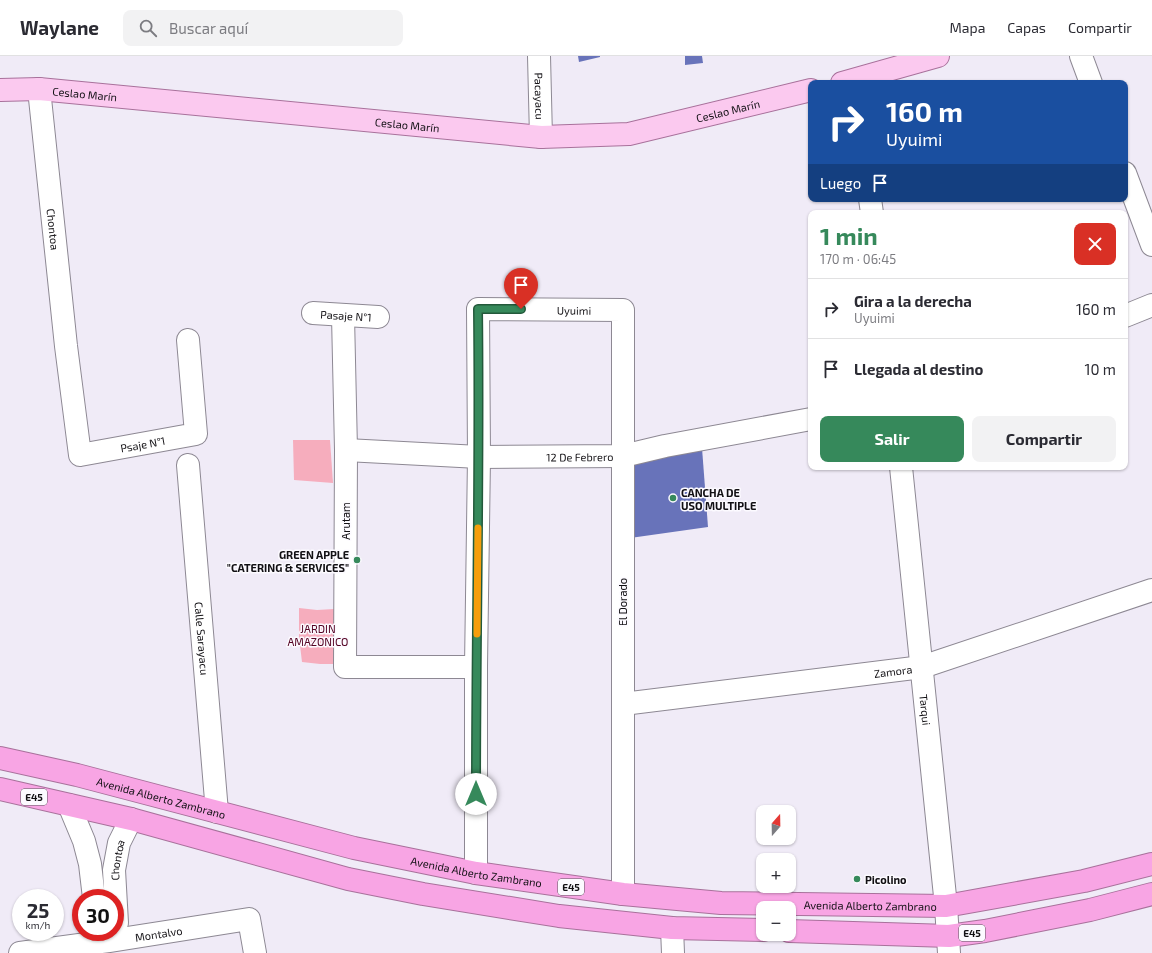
<!DOCTYPE html>
<html lang="es">
<meta charset="utf-8">
<style>
:root{--surface:#fff;--page:#f2f2f3;--text:#2b2b33;--muted:#7c7c81;--line:#e1e1e2;--accent:#36895b}
body{margin:0;font-family:"Exo 2",sans-serif;background:var(--page);color:var(--text);height:100vh;display:flex;flex-direction:column;font-size:15px;white-space:nowrap}
*{box-sizing:border-box;margin:0}
p{font-size:13px;color:var(--muted)}
.icon{flex:none;width:22px;height:22px;fill:none;stroke:currentColor;stroke-width:2;stroke-linecap:round;stroke-linejoin:round}
.map{position:relative;flex:1;overflow:hidden}
.side{position:absolute;left:808px;top:154px;width:320px;height:260px;display:flex;flex-direction:column;background:var(--surface);border-radius:8px;box-shadow:0 1px 3px #0004}
.side>*{flex:none}
.guide{position:absolute;left:808px;top:24px;width:320px;height:122px;border-radius:8px;box-shadow:0 1px 3px #0004;background:#1a4fa0;color:#fff;overflow:hidden}
.needle{width:26px;rotate:20deg}
.fabs{position:absolute;left:756px;top:749px;display:grid;gap:8px}
.fabs a{display:grid;place-items:center;width:40px;height:40px;border-radius:8px;background:var(--surface);box-shadow:0 1px 3px #0004;font-size:20px}
.speed{position:absolute;left:12px;top:833px;display:flex;gap:8px;font-size:20px;font-weight:700;text-align:center}
.speed>*{display:grid;place-content:center;width:52px;height:52px;border-radius:50%;background:var(--surface);box-shadow:0 1px 3px #0004;line-height:1}
.speed small{font-size:10px;font-weight:400}
.speed .limit{border:6px solid #d22;background:#fff;color:#111}
.pin{position:absolute;display:grid;place-items:center;width:34px;height:34px;color:#fff;margin:-41px -17px;border-radius:50% 50% 50% 0;rotate:-45deg;box-shadow:0 0 4px #0007}
.pin .icon{rotate:45deg}
.me{position:absolute;width:44px;margin:-22px;rotate:0deg;stroke-linejoin:round;filter:drop-shadow(0 0 3px #0008)}
.turn{display:flex;align-items:center;gap:14px;height:84px;padding:0 12px;font-size:18px}
.turn .icon{width:52px;height:52px;stroke-width:2.5}
.turn b{display:block;font-size:28px;line-height:34px}
.then{display:flex;align-items:center;height:38px;padding:0 12px;background:#0003;gap:8px;font-size:15px}
.round{display:grid;place-items:center;flex:none;width:42px;height:42px;border-radius:8px;background:var(--page)}
.overview{display:flex;align-items:center;justify-content:space-between;height:68px;padding:0 12px}
h1{font-size:24px;font-weight:700;line-height:30px;color:var(--accent)}
.primary-button{display:flex;gap:8px;margin-top:auto;padding:8px 12px}
.primary-button a{flex:1;height:46px;border-radius:8px;background:var(--accent);color:#fff;font-size:16px;font-weight:700;line-height:46px;text-align:center}
.primary-button a+a{background:var(--page);color:var(--text)}
ul{padding:0;list-style:none}
li{display:flex;align-items:center;gap:12px;height:60px;padding:0 12px;border-top:1px solid var(--line)}
li div{flex:1}
li b{display:block;font-size:15px}
li em{font-style:normal}
header{display:flex;align-items:center;gap:24px;box-sizing:border-box;height:56px;padding:0 20px;background:var(--surface);border-bottom:1px solid var(--line)}
header strong{font-size:19px}
nav{display:flex;gap:22px;margin-inline-start:auto;font-size:14px}
.search{width:280px;height:36px;background:var(--page);display:flex;align-items:center;gap:10px;box-sizing:border-box;padding:0 14px;border-radius:8px;color:var(--muted);font-size:15px}
.map>svg:first-child{display:block}
.green{fill:#f6adbd}
.building{fill:#6873ba}
.lines{fill:none;stroke-linecap:round;stroke-linejoin:round}
.minor-casing{stroke:#8d8893;stroke-width:24}
.major-casing{stroke:#a8719b;stroke-width:24}
.highway-casing{stroke:#a8719b;stroke-width:24}
.minor{stroke:#fff;stroke-width:22}
.major{stroke:#fbc9ef;stroke-width:22}
.highway{stroke:#f8a5e4;stroke-width:22}
.route-casing{stroke:#23593b;stroke-width:10}
.route{stroke:#36895b;stroke-width:7}
.slow{stroke:#f59e0b;stroke-width:7}
.poi-dot{fill:#36895b;stroke:#fcfaff;stroke-width:1.5}
.labels{text-anchor:middle;dominant-baseline:central;stroke-width:3;stroke-linejoin:round;paint-order:stroke}
.shield{fill:#fcfaff;stroke:#58565a;stroke-width:1}
.shield-label{font-size:10px;font-weight:bold;fill:#121014}
.street-label{font-size:11px;fill:#121014;stroke:#fcfaff}
.poi-label{font-size:11px;font-weight:bold;fill:#121014;stroke:#fcfaff;text-anchor:start}
.park-label{font-size:11px;fill:#540323;stroke:#fcfaff}
</style>
<header>
<strong>Waylane</strong>
<div class="search"><svg class="icon" aria-label="search" viewBox="0 0 24 24"><circle cx="10" cy="10" r="6"/><path d="M15 15l6 6"/></svg>Buscar aquí</div>
<nav><a>Mapa</a><a>Capas</a><a>Compartir</a></nav>
</header>
<div class="map">
<svg width="1152" height="897" viewBox="0 0 1152 897">
<rect width="100%" height="100%" fill="#f0ebf7"/>
<g class="green">
<path d="M293 384H330L333 427 294 424Z"/>
<path d="M299 552 317 554 334 553 337 608H320L302 606 299 581Z"/>
</g>
<g class="building">
<path d="M578 0H600V1L579 6Z"/>
<path d="M685 0H702L703 7 685 9Z"/>
<path d="M702 392 708 471 623 483 631 404Z"/>
</g>
<g class="lines">
<defs>
<g id="minor">
<path id="s1" d="M539 0 541 81"/>
<path d="M1081 0 1091 27"/>
<path id="s2" d="M39 33 66 290 80 399 196 378 188 284"/>
<path d="M1125 117 1152 189"/>
<path d="M870 143 872 157"/>
<path id="s3" d="M313 257 378 261"/>
<path d="M343 260 346 394 345 611H476"/>
<path d="M1125 260 1152 249"/>
<path id="s4" d="M346 394 479 401 623 400 665 390 811 363"/>
<path id="s5" d="M188 409 217 756"/>
<path id="s6" d="M901 411 946 850 949 897"/>
<path id="s7" d="M623 648 922 611 1152 534"/>
<path d="M69 749 84 785 90 808 94 842"/>
<path id="s8" d="M476 817V611L479 401 478 253 623 254V838"/>
<path id="s9" d="M115 871 117 867 114 814 119 787 131 763"/>
<path d="M672 872 673 897"/>
<path id="s10" d="M20 897 109 885 249 863 255 897"/>
</g>
<g id="major">
<path d="M842 27 938 0"/>
<path id="s11" d="M0 34 39 33 541 81 629 78 811 34"/>
</g>
<g id="highway">
<path id="s12" d="M0 702 77 719 354 792 476 817 623 838 721 847 946 850 1084 825 1152 808"/>
<path d="M0 733 131 763 348 823 423 838 559 860 672 872 763 874"/>
<path d="M789 875 949 880 985 875 1090 854 1152 838"/>
</g>
</defs>
<use href="#minor" class="minor-casing"/>
<use href="#major" class="major-casing"/>
<use href="#highway" class="highway-casing"/>
<use href="#minor" class="minor"/>
<use href="#major" class="major"/>
<use href="#highway" class="highway"/>
</g>
<g class="lines">
<defs>
<path id="route" d="M476 738C476 576 480 415 478 253H521"/>
</defs>
<use href="#route" class="route-casing"/>
<use href="#route" class="route"/>
<path class="slow" d="M477 578 478 472"/>
</g>
<g class="poi-dot">
<circle cx="673" cy="442" r="4"/>
<circle cx="357" cy="504" r="4"/>
<circle cx="857" cy="823" r="4"/>
</g>
<g class="labels">
<g class="shield">
<rect x="21" y="733" width="26" height="16" rx="3"/>
<rect x="558" y="823" width="26" height="16" rx="3"/>
<rect x="959" y="869" width="26" height="16" rx="3"/>
</g>
<g class="shield-label">
<text x="34" y="741">E45</text>
<text x="571" y="831">E45</text>
<text x="972" y="877">E45</text>
</g>
<g class="street-label">
<text stroke="none"><textPath href="#s11" startOffset="85">Ceslao Marín</textPath></text>
<text stroke="none"><textPath href="#s1" startOffset="40">Pacayacu</textPath></text>
<text stroke="none"><textPath href="#s11" startOffset="733">Ceslao Marín</textPath></text>
<text stroke="none"><textPath href="#s11" startOffset="409">Ceslao Marín</textPath></text>
<text stroke="none"><textPath href="#s2" startOffset="141">Chontoa</textPath></text>
<text stroke="none"><textPath href="#s8" startOffset="660">Uyuimi</textPath></text>
<text stroke="none"><textPath href="#s3" startOffset="33">Pasaje N°1</textPath></text>
<text stroke="none"><textPath href="#s2" startOffset="432">Psaje N°1</textPath></text>
<text stroke="none"><textPath href="#s4" startOffset="234">12 De Febrero</textPath></text>
<text transform="translate(345 465) rotate(-90)">Arutam</text>
<text transform="translate(622 546) rotate(-90)">El Dorado</text>
<text stroke="none"><textPath href="#s5" startOffset="174">Calle Sarayacu</textPath></text>
<text stroke="none"><textPath href="#s7" startOffset="272">Zamora</textPath></text>
<text stroke="none"><textPath href="#s6" startOffset="244">Tarqui</textPath></text>
<text stroke="none"><textPath href="#s12" startOffset="166">Avenida Alberto Zambrano</textPath></text>
<text stroke="none"><textPath href="#s9" startOffset="68">Chontoa</textPath></text>
<text stroke="none"><textPath href="#s12" startOffset="490">Avenida Alberto Zambrano</textPath></text>
<text stroke="none"><textPath href="#s12" startOffset="886">Avenida Alberto Zambrano</textPath></text>
<text stroke="none"><textPath href="#s10" startOffset="140">Montalvo</textPath></text>
</g>
<g class="poi-label">
<text x="681" y="436">CANCHA DE<tspan x="681" dy="13">USO MULTIPLE</tspan></text>
<text x="349" y="498" text-anchor="end">GREEN APPLE<tspan x="349" dy="13">"CATERING &amp; SERVICES"</tspan></text>
<text x="865" y="823">Picolino</text>
</g>
<g class="park-label">
<text x="318" y="572">JARDIN<tspan x="318" dy="13">AMAZONICO</tspan></text>
</g>
</g>
</svg>
<div class="fabs">
<a><svg class="needle" viewBox="-14 -14 28 28"><path d="M0-13l5 13h-10z" fill="#e53935"/><path d="M0 13l5-13h-10z" fill="#7c7c81"/></svg></a>
<a>+</a>
<a>−</a>
</div>
<div class="speed"><div>25<small>km/h</small></div><div class="limit">30</div></div>
<div class="pin" style="left:521px;top:253px;background:#d93025"><svg class="icon" aria-label="arrive" viewBox="0 0 24 24"><path d="M6 21V4h12l-3 4 3 4H6"/></svg></div>
<svg class="me" style="left:476px;top:738px" viewBox="-20 -20 40 40"><circle r="19" fill="#fff"/><path d="M0-13L10 11 0 6-10 11z" fill="#36895b"/></svg>
<div class="guide">
<div class="turn"><svg class="icon" aria-label="right" viewBox="0 0 24 24"><path d="M7 20v-9h11M14 6l5 5-5 5"/></svg><div><b>160 m</b>Uyuimi</div></div>
<div class="then">Luego<svg class="icon" aria-label="arrive" viewBox="0 0 24 24"><path d="M6 21V4h12l-3 4 3 4H6"/></svg></div>
</div>
<section class="side">
<div class="overview"><div><h1>1 min</h1><p>170 m · 06:45</p></div><a class="round" style="background:#d93025;color:#fff"><svg class="icon" aria-label="close" viewBox="0 0 24 24"><path d="M6 6l12 12M18 6L6 18"/></svg></a></div>
<ul>
<li><svg class="icon" aria-label="right" viewBox="0 0 24 24"><path d="M7 20v-9h11M14 6l5 5-5 5"/></svg><div><b>Gira a la derecha</b><p>Uyuimi</p></div><em>160 m</em></li>
<li><svg class="icon" aria-label="arrive" viewBox="0 0 24 24"><path d="M6 21V4h12l-3 4 3 4H6"/></svg><div><b>Llegada al destino</b></div><em>10 m</em></li>
</ul>
<div class="primary-button"><a>Salir</a><a>Compartir</a></div>
</section>
</div>
